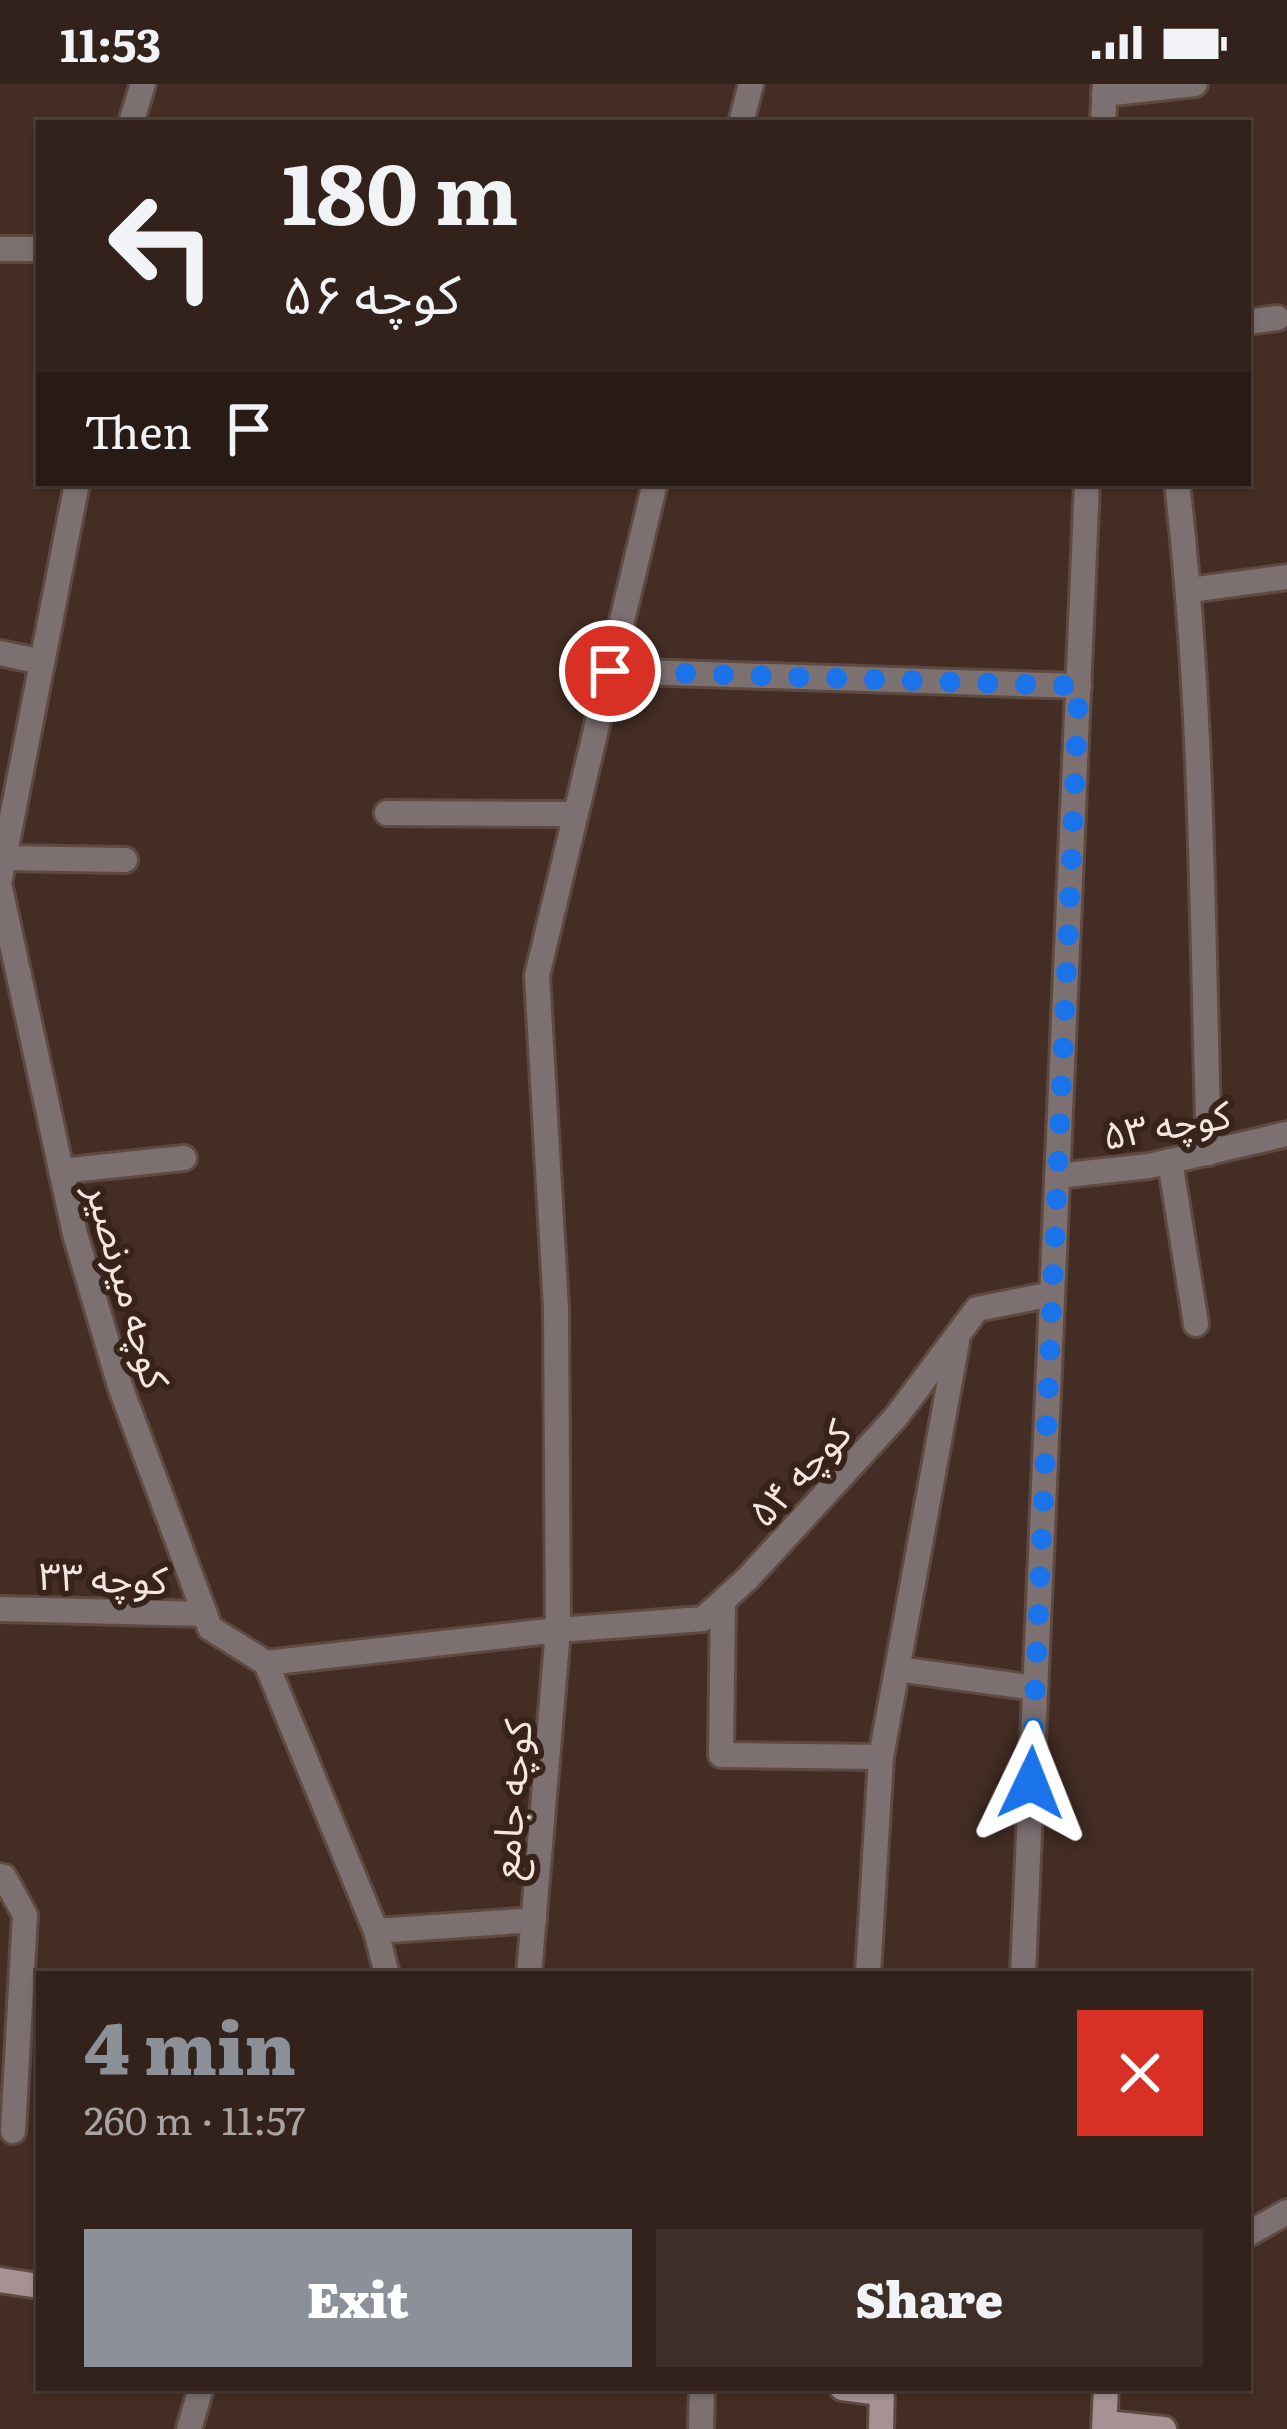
<!DOCTYPE html>
<meta charset="utf-8">
<style>
:root{--surface:#32221b;--page:#3d2f28;--text:#f1f3f6;--muted:#a8a4a3;--line:#4d3f3a;--accent:#8c9099}
body{margin:0;font-family:Literata,"Noto Sans Arabic",serif;background:var(--page);color:var(--text);height:100vh;display:flex;flex-direction:column;font-size:45px;white-space:nowrap}
*{box-sizing:border-box;margin:0}
p{font-size:39px;color:var(--muted)}
.icon{flex:none;width:66px;height:66px;fill:none;stroke:currentColor;stroke-width:2;stroke-linecap:round;stroke-linejoin:round}
.map{position:relative;flex:1;overflow:hidden}
.sheet{position:absolute;left:36px;top:1887px;width:1215px;height:420px;display:flex;flex-direction:column;background:var(--surface);border-radius:0px;box-shadow:0 3px 9px #0004,0 0 0 3px var(--line)}
.sheet>*{flex:none}
.guide{position:absolute;left:36px;top:36px;width:1215px;height:366px;border-radius:0px;box-shadow:0 3px 9px #0004,0 0 0 3px var(--line);background:#32221b;color:var(--text);overflow:hidden}
.pin{position:absolute;display:grid;place-items:center;width:102px;height:102px;color:#fff;margin:-51px;border:6px solid #fff;border-radius:50%;box-shadow:0 3px 12px #0007}
.me{position:absolute;width:132px;margin:-66px;rotate:2deg;stroke-linejoin:round;filter:drop-shadow(0 0 9px #0008)}
.turn{display:flex;align-items:center;gap:42px;height:252px;padding:0 48px;font-size:54px}
.turn .icon{width:156px;height:156px;stroke-width:2.5}
.turn b{display:block;font-size:84px;line-height:102px}
.then{display:flex;align-items:center;height:114px;padding:0 48px;background:#0003;gap:24px;font-size:45px}
.round{display:grid;place-items:center;flex:none;width:126px;height:126px;border-radius:0px;background:var(--page)}
.overview{display:flex;align-items:center;justify-content:space-between;height:204px;padding:0 48px}
h1{font-size:72px;font-weight:800;line-height:90px;color:var(--accent)}
.button{display:flex;gap:24px;margin-top:auto;padding:24px 48px}
.button a{flex:1;height:138px;border-radius:0px;background:var(--accent);color:#fff;font-size:48px;font-weight:800;line-height:138px;text-align:center}
.button a+a{background:var(--page);color:var(--text)}
.status{display:flex;justify-content:space-between;align-items:center;height:84px;padding:0 60px;background:var(--surface);direction:ltr}
.status svg{height:33px;fill:currentColor}
.map>svg:first-child{display:block}
.lines{fill:none;stroke-linecap:round;stroke-linejoin:round}
.minor-casing{stroke:#5f4a42;stroke-width:30}
.tertiary-casing{stroke:#5f4a42;stroke-width:30}
.secondary-casing{stroke:#5f4a42;stroke-width:30}
.minor{stroke:#7d7071;stroke-width:24}
.tertiary{stroke:#7d7071;stroke-width:24}
.secondary{stroke:#a69294;stroke-width:24}
.route{stroke:#1a73e8;stroke-width:21;stroke-dasharray:0 37.8}
.labels{text-anchor:middle;dominant-baseline:central;stroke-width:12;stroke-linejoin:round;paint-order:stroke}
.street-label{font-size:39px;fill:#f3e5df;stroke:#38231b}
</style>
<div class="status"><b>11:53</b><svg viewBox="0 0 49 12"><path d="M0 12V9h3v3zM5 12V6h3v6zM10 12V3h3v9zM15 12V0h3v12zM26 1h20v11H26zM47 4h2v5h-2z"/></svg></div>
<div class="map">
<svg width="1287" height="2345" viewBox="0 0 1287 2345">
<rect width="100%" height="100%" fill="#432d24"/>
<g class="lines">
<defs>
<g id="minor">
<path d="M1104 10 1195 0"/>
<path d="M131 39 143 0"/>
<path d="M741 39 751 0"/>
<path d="M0 165H39"/>
<path d="M1248 238 1277 234"/>
<path d="M1177 399C1203 621 1202 845 1209 1069"/>
<path d="M1190 506 1287 493"/>
<path d="M0 569 42 578"/>
<path d="M610 587 1079 602"/>
<path d="M387 729 576 730"/>
<path d="M4 774 125 776"/>
<path d="M0 795 77 399"/>
<path d="M0 804 75 1150 120 1302 210 1544 266 1579"/>
<path d="M1170 1077 1196 1240"/>
<path d="M61 1087 184 1074"/>
<path d="M1057 1092 1149 1082 1287 1050"/>
<path d="M723 1517 721 1671 881 1673"/>
<path d="M0 1525 205 1530"/>
<path d="M898 1585 1035 1604"/>
<path d="M0 1792 4 1793 25 1831 13 2047"/>
<path d="M376 1847 534 1836"/>
<path d="M387 1890 376 1847 266 1579 558 1546 703 1535 748 1494 896 1333 977 1225 1052 1210"/>
<path d="M529 1890 558 1546 556 1224 537 892 655 399"/>
<path d="M868 1890 881 1673 957 1258"/>
<path d="M1248 2150 1287 2128"/>
<path d="M189 2345 201 2304"/>
<path d="M701 2345 702 2304"/>
</g>
<g id="tertiary">
<path d="M1103 39 1105 0"/>
<path d="M1023 1890 1087 399"/>
</g>
<g id="secondary">
<path d="M0 2196 39 2202"/>
<path d="M842 2304 880 2309"/>
<path d="M1106 2339 1164 2345"/>
<path d="M881 2345 882 2304"/>
<path d="M1104 2345 1106 2304"/>
</g>
</defs>
<use href="#minor" class="minor-casing"/>
<use href="#tertiary" class="tertiary-casing"/>
<use href="#secondary" class="secondary-casing"/>
<use href="#minor" class="minor"/>
<use href="#tertiary" class="tertiary"/>
<use href="#secondary" class="secondary"/>
</g>
<g class="lines">
<path class="route" d="M610 587 1079 602 1031 1699"/>
</g>
<g class="labels">
<g class="street-label">
<text transform="translate(1166 1038) rotate(-10)">کوچه ۵۳</text>
<text transform="translate(131 1201) rotate(74)">کوچه میرنصیر</text>
<text transform="translate(797 1387) rotate(-47)">کوچه ۵۴</text>
<text transform="translate(103 1491) rotate(2)">کوچه ۳۳</text>
<text transform="translate(508 1715) rotate(-85)">کوچه جامع</text>
</g>
</g>
</svg>
<div class="pin" style="left:610px;top:587px;background:#d93025"><svg class="icon" aria-label="arrive" viewBox="0 0 24 24"><path d="M6 21V4h12l-3 4 3 4H6"/></svg></div>
<svg class="me" style="left:1031px;top:1699px" viewBox="-20 -20 40 40"><path d="M0-17L14 15 0 8-14 15z" fill="#1a73e8" stroke="#fff" stroke-width="4"/></svg>
<div class="guide">
<div class="turn"><svg class="icon" aria-label="left" viewBox="0 0 24 24"><path d="M17 20v-9H6M10 6l-5 5 5 5"/></svg><div><b>180 m</b>کوچه ۵۶</div></div>
<div class="then">Then<svg class="icon" aria-label="arrive" viewBox="0 0 24 24"><path d="M6 21V4h12l-3 4 3 4H6"/></svg></div>
</div>
<section class="sheet">
<div class="overview"><div><h1>4 min</h1><p>260 m · 11:57</p></div><a class="round" style="background:#d93025;color:#fff"><svg class="icon" aria-label="close" viewBox="0 0 24 24"><path d="M6 6l12 12M18 6L6 18"/></svg></a></div>
<div class="button"><a>Exit</a><a>Share</a></div>
</section>
</div>
